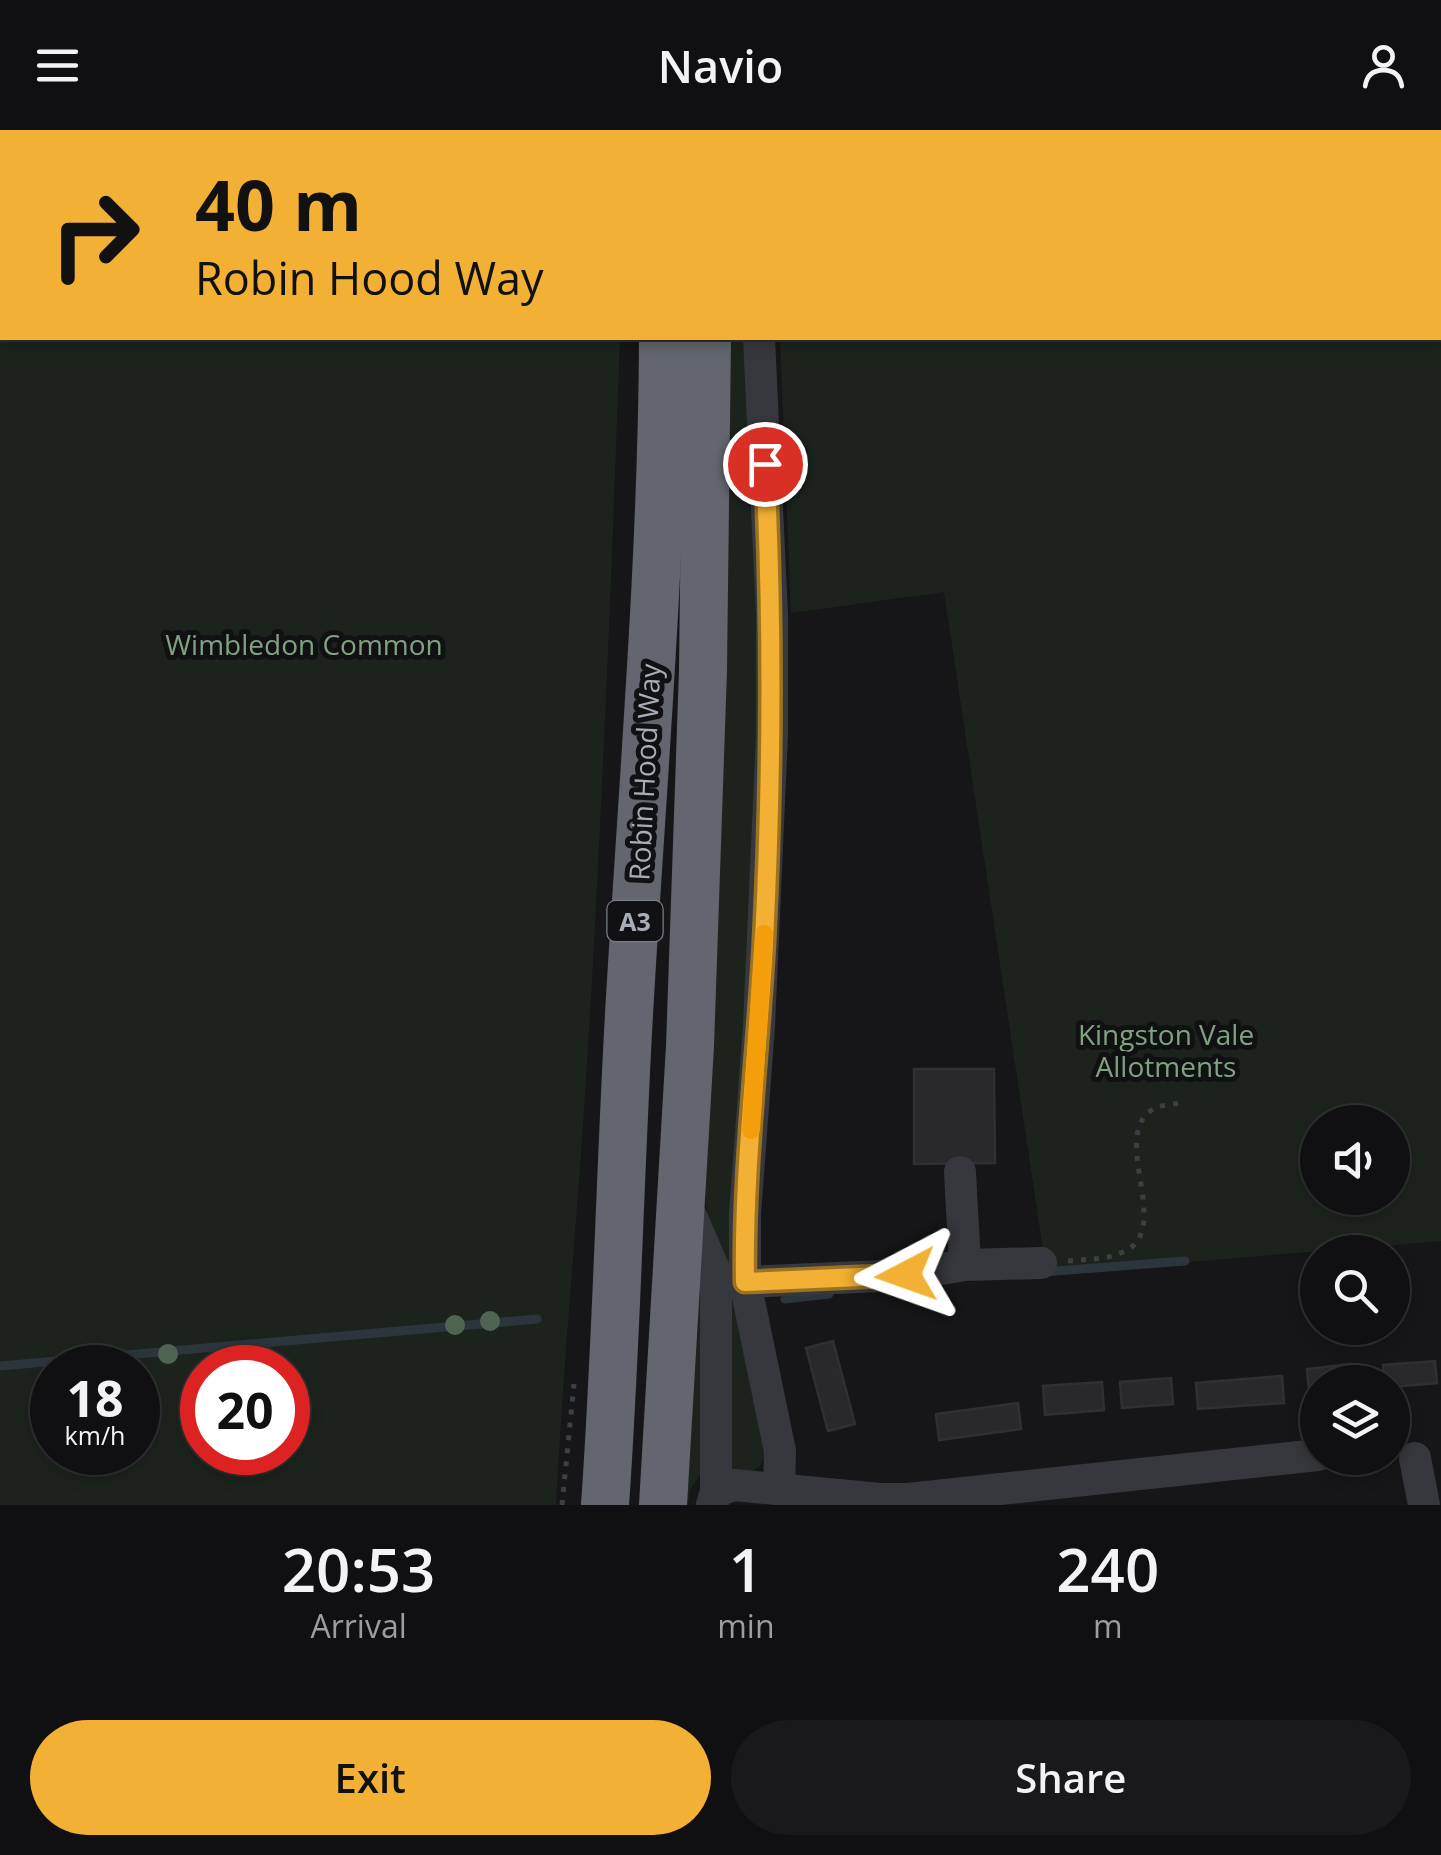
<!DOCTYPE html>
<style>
:root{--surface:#101012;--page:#19191b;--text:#f1f3f6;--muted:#9c9d9f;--line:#303032;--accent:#f2b134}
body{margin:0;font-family:"Open Sans",sans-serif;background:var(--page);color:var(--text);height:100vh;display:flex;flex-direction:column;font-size:38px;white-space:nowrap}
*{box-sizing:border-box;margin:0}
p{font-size:32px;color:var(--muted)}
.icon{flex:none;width:55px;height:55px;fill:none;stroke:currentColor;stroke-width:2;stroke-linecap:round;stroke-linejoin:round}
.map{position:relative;height:1375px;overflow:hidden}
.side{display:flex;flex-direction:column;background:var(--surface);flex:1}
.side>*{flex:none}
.top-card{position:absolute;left:0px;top:0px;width:1442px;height:210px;box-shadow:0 5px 15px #0003,0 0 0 2px var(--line);background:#f2b134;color:#111;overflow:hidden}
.fabs{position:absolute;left:1300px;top:975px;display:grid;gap:20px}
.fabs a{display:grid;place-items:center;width:110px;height:110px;border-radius:50%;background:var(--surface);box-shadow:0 5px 15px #0003,0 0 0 2px var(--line);font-size:50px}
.speed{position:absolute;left:30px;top:1215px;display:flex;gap:20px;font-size:50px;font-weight:700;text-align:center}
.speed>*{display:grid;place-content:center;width:130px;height:130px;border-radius:50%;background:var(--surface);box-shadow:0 5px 15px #0003,0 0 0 2px var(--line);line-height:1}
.speed small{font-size:25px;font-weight:400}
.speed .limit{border:15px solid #d22;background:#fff;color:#111}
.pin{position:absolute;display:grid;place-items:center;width:85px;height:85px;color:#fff;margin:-42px;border:5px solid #fff;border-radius:50%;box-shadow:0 2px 10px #0007}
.me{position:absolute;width:110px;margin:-55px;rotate:266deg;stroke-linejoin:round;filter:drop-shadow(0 0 8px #0008)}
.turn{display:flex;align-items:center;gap:35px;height:210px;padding:0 30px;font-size:45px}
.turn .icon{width:130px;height:130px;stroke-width:2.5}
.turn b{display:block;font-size:70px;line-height:85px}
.eta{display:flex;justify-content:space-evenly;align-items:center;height:170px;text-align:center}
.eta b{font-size:60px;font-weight:600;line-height:70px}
.cta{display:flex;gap:20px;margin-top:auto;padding:20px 30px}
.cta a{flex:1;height:115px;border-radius:60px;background:var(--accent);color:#111;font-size:40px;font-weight:600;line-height:115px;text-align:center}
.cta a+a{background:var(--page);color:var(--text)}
header{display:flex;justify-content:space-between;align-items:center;height:130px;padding:0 30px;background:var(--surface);font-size:45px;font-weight:600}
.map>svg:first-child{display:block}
.green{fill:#1c231d;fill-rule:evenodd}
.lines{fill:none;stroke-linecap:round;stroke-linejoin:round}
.stream{stroke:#2c353c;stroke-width:9}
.building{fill:#29292c;stroke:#303034;stroke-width:2.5}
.path{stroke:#3d3f44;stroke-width:5;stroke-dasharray:5 8;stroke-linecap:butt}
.minor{stroke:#37383d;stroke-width:32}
.highway{stroke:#63666e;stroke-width:48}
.tree{fill:#506452}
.route-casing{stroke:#9d7322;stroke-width:25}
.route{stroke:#f2b134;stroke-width:18}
.slow{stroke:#f59e0b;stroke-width:18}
.labels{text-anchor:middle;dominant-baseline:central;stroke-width:10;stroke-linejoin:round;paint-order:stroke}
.shield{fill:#111113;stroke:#7b7e86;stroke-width:2.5}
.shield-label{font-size:25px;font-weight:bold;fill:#a8adb8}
.park-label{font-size:28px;fill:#7fa381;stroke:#111113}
.street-label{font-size:28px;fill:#a8adb8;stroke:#111113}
</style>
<header><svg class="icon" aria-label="menu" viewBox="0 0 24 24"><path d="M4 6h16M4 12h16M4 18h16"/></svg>Navio<svg class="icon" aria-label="person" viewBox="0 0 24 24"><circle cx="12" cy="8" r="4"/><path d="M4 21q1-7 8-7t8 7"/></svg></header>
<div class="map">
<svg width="1441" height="1375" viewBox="0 0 1441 1375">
<rect width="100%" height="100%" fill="#161618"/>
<g class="green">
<path d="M0 0H622L2 2V208H620C611 460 601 713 585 966 576 1102 563 1238 556 1375H0ZM52 1238H138V1322H52ZM202 1238H288V1322H202Z"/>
<path d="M772 0H1441V1111L1054 1143 1044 1126 944 462 791 483 780 208H1440V2ZM1318 992H1392V1068H1318Z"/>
<path d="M729 208H746L762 605 749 877 765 1325 760 1336 748 1344 731 1339 704 1051Z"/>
<path d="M697 1133 703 1139 705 1337 690 1360 688 1375H679Z"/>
</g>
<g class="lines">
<g class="stream">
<path d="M1043 1142 1185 1131"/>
<path d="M785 1169 829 1164"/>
<path d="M0 1236 537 1189"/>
</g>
</g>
<g class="building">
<path d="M914 939H994L995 1033 914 1034Z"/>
<path d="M833 1211 855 1294 828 1301 806 1218Z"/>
<path d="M1435 1231 1437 1253 1392 1257V1252H1384L1383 1235Z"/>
<path d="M1351 1234 1353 1252H1318V1271H1310L1307 1239Z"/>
<path d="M1282 1246 1284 1273 1198 1279 1196 1253Z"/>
<path d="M1171 1248 1173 1274 1122 1278 1120 1252Z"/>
<path d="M1102 1252 1104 1280 1045 1285 1043 1256Z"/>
<path d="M1018 1273 1021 1299 939 1310 936 1284Z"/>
</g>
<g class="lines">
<g class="path">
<path d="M1068 1131C1087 1129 1106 1130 1123 1122 1176 1100 1106 1004 1155 978 1161 975 1172 975 1178 973"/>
<path d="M562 1375 574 1254"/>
</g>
<g class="minor">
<path d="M750 0V2"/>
<path d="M759 208 772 485V605L759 896 745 1084V1152L780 1321 779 1360"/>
<path d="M960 1042 965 1135"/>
<path d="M685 1072 716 1144V1361L712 1375"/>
<path d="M745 1152 906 1145 965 1135 1041 1133"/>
<path d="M1415 1328 1424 1375"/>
<path d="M716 1361 734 1355 880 1369H908L1318 1325"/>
</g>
<g class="highway">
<path d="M664 2V0"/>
<path d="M708 2V0"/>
<path d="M605 1375C617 1206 620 1036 630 867 643 647 662 428 663 208"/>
<path d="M663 1375 690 916 703 540 707 208"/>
</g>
</g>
<g class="tree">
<circle cx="490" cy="1191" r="10"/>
<circle cx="455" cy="1195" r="10"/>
<circle cx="168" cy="1224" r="10"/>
</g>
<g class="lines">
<defs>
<path id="route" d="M765 334C773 494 772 652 764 811 758 925 743 1039 745 1152L906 1145"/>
</defs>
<use href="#route" class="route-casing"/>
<use href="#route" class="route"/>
<path class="slow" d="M751 1000 764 804"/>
</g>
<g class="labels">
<rect class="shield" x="607.5" y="771" width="55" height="40" rx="8"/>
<g class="shield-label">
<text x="635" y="791">A3</text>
</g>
<g class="park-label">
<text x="304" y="514">Wimbledon Common</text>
<text x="1166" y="904">Kingston Vale<tspan x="1166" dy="32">Allotments</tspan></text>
</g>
<g class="street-label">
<text transform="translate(644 642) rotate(-87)">Robin Hood Way</text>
</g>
</g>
</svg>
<div class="fabs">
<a><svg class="icon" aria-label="sound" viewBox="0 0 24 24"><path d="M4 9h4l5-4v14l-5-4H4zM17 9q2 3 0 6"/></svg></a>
<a><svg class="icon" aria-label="search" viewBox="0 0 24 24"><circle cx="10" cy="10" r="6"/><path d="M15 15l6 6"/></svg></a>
<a><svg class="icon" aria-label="layers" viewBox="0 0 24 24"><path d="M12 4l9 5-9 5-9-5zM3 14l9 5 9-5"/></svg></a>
</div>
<div class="speed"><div>18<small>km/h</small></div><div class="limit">20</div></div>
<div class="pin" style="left:765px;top:334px;background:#d93025"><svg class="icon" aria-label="arrive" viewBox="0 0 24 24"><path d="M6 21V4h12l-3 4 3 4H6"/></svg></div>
<svg class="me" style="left:906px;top:1145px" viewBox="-20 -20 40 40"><path d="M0-17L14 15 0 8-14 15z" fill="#f2b134" stroke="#fff" stroke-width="4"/></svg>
<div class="top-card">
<div class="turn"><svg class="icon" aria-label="right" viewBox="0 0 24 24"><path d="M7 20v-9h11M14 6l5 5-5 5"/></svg><div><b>40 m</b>Robin Hood Way</div></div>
</div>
</div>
<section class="side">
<div class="eta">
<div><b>20:53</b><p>Arrival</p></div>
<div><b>1</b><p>min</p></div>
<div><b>240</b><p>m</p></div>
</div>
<div class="cta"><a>Exit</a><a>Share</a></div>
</section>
